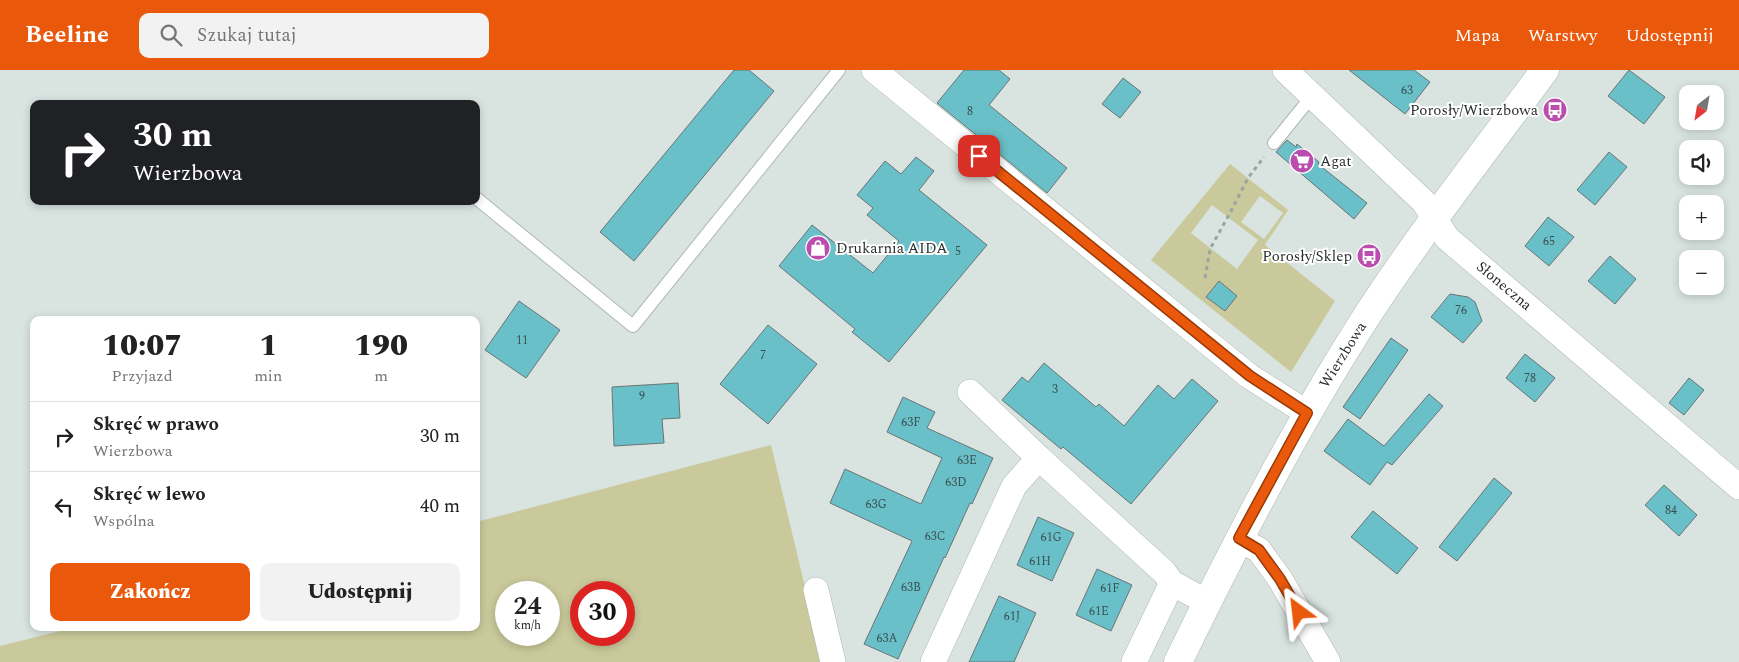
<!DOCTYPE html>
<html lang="pl">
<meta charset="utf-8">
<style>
:root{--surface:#fff;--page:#f2f2f2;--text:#222;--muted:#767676;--line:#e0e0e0;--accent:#ea580c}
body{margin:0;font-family:Spectral,serif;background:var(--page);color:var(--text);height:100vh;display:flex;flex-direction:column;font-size:19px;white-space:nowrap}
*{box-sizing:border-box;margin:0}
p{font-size:16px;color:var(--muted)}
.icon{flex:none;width:28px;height:28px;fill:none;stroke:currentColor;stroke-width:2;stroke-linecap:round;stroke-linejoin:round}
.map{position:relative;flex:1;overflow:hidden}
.side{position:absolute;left:30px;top:246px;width:450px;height:315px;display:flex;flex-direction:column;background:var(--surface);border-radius:10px;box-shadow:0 2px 8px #0003}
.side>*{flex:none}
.top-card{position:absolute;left:30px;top:30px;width:450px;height:105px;border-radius:10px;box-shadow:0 2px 8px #0003;background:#202124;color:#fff;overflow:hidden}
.needle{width:32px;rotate:211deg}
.buttons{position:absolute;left:1679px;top:15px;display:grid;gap:10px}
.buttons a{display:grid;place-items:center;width:45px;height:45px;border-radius:10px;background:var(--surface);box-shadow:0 2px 8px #0003;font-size:25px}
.speed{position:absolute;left:495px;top:511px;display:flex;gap:10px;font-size:25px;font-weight:700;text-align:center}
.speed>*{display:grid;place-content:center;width:65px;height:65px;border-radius:50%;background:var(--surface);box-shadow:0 2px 8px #0003;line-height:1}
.speed small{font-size:12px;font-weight:400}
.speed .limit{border:8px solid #d22;background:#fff;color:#111}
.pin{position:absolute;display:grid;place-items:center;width:42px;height:42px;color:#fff;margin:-21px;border-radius:10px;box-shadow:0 2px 8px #0006}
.me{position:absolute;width:55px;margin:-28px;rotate:330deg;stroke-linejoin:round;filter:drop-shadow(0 0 4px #0008)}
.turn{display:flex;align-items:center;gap:18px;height:105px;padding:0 20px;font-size:22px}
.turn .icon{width:65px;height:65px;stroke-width:2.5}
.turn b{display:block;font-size:35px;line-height:42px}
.eta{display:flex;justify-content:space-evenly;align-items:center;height:85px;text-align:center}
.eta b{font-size:30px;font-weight:800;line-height:35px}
.cta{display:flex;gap:10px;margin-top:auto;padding:10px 20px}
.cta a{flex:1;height:58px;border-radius:10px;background:var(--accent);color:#fff;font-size:20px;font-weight:800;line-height:58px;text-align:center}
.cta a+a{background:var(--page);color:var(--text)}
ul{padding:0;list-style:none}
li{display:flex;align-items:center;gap:15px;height:70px;padding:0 20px;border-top:1px solid var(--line)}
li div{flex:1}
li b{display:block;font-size:19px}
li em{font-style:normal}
header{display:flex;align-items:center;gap:30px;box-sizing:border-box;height:70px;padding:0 25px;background:var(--accent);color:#fff}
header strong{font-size:24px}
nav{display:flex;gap:28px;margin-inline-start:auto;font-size:18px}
.search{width:350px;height:45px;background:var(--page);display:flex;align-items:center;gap:12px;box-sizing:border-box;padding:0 18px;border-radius:10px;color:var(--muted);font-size:19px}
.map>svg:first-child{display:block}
.green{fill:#c9c99b;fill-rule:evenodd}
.building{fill:#6ac0c8;stroke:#6a7475}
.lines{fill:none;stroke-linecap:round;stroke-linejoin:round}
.service-casing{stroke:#aeb8b5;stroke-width:14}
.minor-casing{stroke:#aeb8b5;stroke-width:26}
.tertiary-casing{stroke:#aeb8b5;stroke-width:29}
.path{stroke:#9ba4a0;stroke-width:3;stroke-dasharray:4 4;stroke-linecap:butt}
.service{stroke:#fff;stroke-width:12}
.minor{stroke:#fff;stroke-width:25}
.tertiary{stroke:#fff;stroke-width:28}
.route-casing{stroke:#983908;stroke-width:12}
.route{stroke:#ea580c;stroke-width:9}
.labels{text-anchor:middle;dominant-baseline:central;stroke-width:4;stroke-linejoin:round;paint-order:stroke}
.number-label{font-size:12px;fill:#3a5253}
.poi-label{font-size:15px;fill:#2a2e2c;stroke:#fff;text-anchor:end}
.street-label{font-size:15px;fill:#2a2e2c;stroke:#fff}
</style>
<header>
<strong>Beeline</strong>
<div class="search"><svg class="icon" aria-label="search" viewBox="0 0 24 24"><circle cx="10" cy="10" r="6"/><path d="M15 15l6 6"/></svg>Szukaj tutaj</div>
<nav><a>Mapa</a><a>Warstwy</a><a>Udostępnij</a></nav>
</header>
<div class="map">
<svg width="1739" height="592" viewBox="0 0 1739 592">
<rect width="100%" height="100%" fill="#d9e4e0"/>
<g class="green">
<path d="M1230 94 1288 140 1265 175 1335 231 1291 302 1151 190ZM1260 126 1283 143 1264 169 1241 152ZM1212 135 1258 170 1237 199 1191 163Z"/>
<path d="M771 375 823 592H0V576L72 558H476V452ZM506 522H549V565H506ZM581 522H624V565H581Z"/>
</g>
<g class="building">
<path d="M734 0H749L774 21 634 191 600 162Z"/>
<path d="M964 0H999L1010 9 989 35 1067 98 1047 123 937 33Z"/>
<path d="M1349 0H1414L1430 12 1405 44Z"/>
<path d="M1629 0 1665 27 1644 54 1608 26Z"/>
<path d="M1123 8 1141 22 1120 48 1102 34Z"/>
<path d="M1287 70 1296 77 1297 74 1319 92 1318 94 1367 133 1354 149 1276 82Z"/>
<path d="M1609 82 1627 97 1595 135 1577 120Z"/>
<path d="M916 87 934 101 919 120 987 175 889 292 852 262 855 259 779 196 812 155 873 203 899 171 867 145 873 138 857 125 885 91 901 104Z"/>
<path d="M1548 147 1574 167 1549 196 1525 176Z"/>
<path d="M1610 186 1636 209 1615 234 1588 211Z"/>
<path d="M1219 211 1237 226 1225 241 1206 227Z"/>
<path d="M1450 224 1468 227 1475 232 1482 251 1463 273 1431 247Z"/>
<path d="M519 231 560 260 526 308 485 280Z"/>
<path d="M768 255 817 294 768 354 720 314Z"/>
<path d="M1391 268 1408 280 1360 349 1343 337Z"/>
<path d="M1525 284 1555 308 1535 332 1506 308Z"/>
<path d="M1044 293 1096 337 1099 334 1124 356 1158 315 1174 329 1192 309 1218 331 1131 434 1063 377 1061 379 1002 330 1022 307 1028 312Z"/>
<path d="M1689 308 1704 320 1684 345 1669 333Z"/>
<path d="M678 313 680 348 662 349 664 373 614 376 612 317Z"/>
<path d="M1429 324 1443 336 1392 395 1387 392 1370 415 1324 381 1348 349 1384 376Z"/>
<path d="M903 327 935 342 927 358 993 388 972 434 970 433 945 488 944 487 898 589 864 574 912 471 830 433 845 399 921 434 942 388 887 362Z"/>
<path d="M1494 408 1512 423 1457 491 1439 477Z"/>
<path d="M1664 415 1697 445 1679 466 1645 435Z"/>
<path d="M1373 441 1418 478 1397 504 1351 467Z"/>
<path d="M1038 447 1074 463 1052 511 1017 495Z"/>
<path d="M1097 499 1132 515 1111 561 1076 545Z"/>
<path d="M999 526 1036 543 1014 592H969Z"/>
</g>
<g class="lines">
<defs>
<g id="service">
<path d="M1274 73 1312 26"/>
<path d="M476 128 633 256 839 0"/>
</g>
<g id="minor">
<path d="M874 0 1249 306 1307 343"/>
<path d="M1285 0 1424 132 1447 168 1739 417"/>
<path d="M970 322 1039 388 1164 502 1172 513 1134 592"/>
<path d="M1239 469 1259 480 1280 509 1328 592"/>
<path d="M1172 513 1207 532"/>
<path d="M816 520 833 592"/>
<path d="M933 592 1014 416 1039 388"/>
</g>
<path id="tertiary" d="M1178 592C1236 473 1296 356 1368 244 1423 160 1485 81 1545 0"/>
</defs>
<use href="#service" class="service-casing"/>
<use href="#minor" class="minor-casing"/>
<use href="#tertiary" class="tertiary-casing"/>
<path class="path" d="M1205 208 1210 179 1230 143 1248 108 1264 87"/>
<use href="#service" class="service"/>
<use href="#minor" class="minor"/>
<use href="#tertiary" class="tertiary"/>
</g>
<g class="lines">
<defs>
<path id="route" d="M979 86 1250 306 1307 343 1239 468 1259 480 1280 509 1299 542"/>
</defs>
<use href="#route" class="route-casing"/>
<use href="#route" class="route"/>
</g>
<defs>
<symbol id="bus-disc" viewBox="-11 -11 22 22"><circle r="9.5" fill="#ba4dad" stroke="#fff"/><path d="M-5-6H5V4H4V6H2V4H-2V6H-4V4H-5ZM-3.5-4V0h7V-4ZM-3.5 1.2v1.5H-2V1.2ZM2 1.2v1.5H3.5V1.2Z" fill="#fff"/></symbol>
<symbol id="supermarket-disc" viewBox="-11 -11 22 22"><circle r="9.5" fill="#ba4dad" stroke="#fff"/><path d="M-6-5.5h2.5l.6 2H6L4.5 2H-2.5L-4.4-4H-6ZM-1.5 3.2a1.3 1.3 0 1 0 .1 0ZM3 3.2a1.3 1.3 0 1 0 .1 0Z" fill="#fff"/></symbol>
<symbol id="shop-disc" viewBox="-11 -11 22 22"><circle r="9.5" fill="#ba4dad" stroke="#fff"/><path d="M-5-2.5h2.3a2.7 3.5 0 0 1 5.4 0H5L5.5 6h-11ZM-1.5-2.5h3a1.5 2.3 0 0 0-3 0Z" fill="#fff"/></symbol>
</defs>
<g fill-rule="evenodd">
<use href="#bus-disc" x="1541" y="26" width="28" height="28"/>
<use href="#supermarket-disc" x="1288" y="77" width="28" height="28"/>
<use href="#shop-disc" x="804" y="164" width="28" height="28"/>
<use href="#bus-disc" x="1355" y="172" width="28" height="28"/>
</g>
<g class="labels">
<g class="number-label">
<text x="1407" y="20">63</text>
<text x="970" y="41">8</text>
<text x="1549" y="171">65</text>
<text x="958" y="181">5</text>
<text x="1461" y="240">76</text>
<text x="522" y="270">11</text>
<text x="763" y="285">7</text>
<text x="1530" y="308">78</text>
<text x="1055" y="319">3</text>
<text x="642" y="326">9</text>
<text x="911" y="352">63F</text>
<text x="967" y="390">63E</text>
<text x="956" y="412">63D</text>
<text x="876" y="434">63G</text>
<text x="1671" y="440">84</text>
<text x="935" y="466">63C</text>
<text x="1051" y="467">61G</text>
<text x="1040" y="491">61H</text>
<text x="911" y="517">63B</text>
<text x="1110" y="518">61F</text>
<text x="1099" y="541">61E</text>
<text x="1012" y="546">61J</text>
<text x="887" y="568">63A</text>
</g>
<g class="poi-label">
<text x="1538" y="40">Porosły/Wierzbowa</text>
<text x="1320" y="91" text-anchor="start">Agat</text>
<text x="836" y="178" text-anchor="start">Drukarnia AIDA</text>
<text x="1352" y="186">Porosły/Sklep</text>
</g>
<g class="street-label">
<text transform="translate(1504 216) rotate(40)">Słoneczna</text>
<text transform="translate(1343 285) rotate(-58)">Wierzbowa</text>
</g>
</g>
</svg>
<div class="buttons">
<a><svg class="needle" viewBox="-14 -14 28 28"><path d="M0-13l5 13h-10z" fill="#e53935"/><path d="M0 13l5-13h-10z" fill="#767676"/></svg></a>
<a><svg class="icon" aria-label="sound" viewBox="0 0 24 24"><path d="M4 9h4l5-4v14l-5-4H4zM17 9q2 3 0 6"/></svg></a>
<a>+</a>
<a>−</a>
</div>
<div class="speed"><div>24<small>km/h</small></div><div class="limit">30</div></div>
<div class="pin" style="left:979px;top:86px;background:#d93025"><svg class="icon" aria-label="arrive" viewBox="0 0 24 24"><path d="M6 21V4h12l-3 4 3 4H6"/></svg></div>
<svg class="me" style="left:1299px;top:542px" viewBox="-20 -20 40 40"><path d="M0-17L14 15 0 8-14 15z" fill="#ea580c" stroke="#fff" stroke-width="4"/></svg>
<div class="top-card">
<div class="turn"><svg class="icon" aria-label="right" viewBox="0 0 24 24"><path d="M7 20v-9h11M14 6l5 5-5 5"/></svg><div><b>30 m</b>Wierzbowa</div></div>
</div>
<section class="side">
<div class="eta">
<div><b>10:07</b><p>Przyjazd</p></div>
<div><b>1</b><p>min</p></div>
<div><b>190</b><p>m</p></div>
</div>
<ul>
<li><svg class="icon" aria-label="right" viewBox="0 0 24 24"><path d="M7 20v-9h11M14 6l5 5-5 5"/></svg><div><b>Skręć w prawo</b><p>Wierzbowa</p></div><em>30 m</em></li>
<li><svg class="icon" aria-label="left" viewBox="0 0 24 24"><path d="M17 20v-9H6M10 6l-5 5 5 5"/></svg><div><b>Skręć w lewo</b><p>Wspólna</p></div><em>40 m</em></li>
</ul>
<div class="cta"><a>Zakończ</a><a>Udostępnij</a></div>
</section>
</div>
